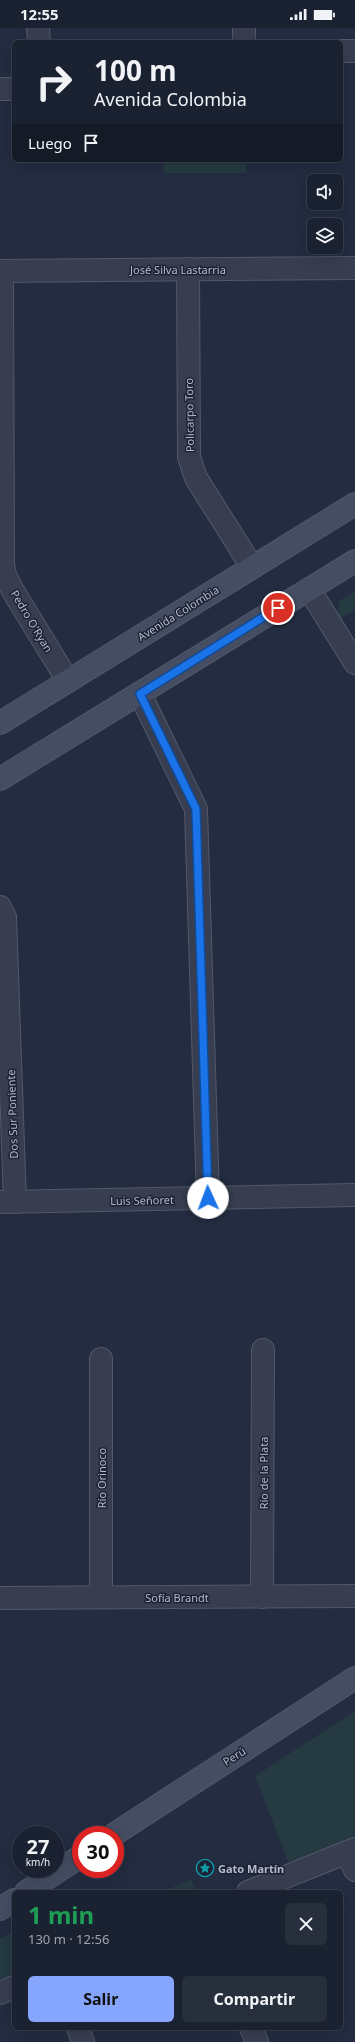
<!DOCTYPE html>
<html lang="es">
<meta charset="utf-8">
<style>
:root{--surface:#1a2130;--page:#272e3c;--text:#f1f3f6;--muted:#9fa3ab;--line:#383e4c;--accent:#86a5fd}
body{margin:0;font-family:"Noto Sans",sans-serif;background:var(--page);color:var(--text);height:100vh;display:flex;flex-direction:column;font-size:15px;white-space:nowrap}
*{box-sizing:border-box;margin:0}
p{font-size:13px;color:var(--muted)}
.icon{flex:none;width:22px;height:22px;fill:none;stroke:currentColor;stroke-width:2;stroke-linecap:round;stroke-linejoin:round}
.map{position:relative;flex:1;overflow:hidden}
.drawer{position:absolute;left:12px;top:1862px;width:331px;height:140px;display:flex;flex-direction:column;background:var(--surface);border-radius:6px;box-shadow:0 4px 16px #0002,0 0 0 1px var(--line)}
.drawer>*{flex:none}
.top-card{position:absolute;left:12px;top:12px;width:331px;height:122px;border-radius:6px;box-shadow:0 4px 16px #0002,0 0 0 1px var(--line);background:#1a2130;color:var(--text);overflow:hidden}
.tools{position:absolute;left:307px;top:146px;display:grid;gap:8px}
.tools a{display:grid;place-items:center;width:36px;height:36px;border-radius:6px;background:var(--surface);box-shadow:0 4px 16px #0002,0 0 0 1px var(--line);font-size:20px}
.speed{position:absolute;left:12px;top:1798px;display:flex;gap:8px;font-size:20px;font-weight:700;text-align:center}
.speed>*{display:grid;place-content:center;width:52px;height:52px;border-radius:50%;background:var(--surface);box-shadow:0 4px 16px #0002,0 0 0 1px var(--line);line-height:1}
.speed small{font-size:10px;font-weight:400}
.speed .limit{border:6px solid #d22;background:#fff;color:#111}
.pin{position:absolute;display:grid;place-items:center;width:34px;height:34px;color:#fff;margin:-17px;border:2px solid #fff;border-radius:50%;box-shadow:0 1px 4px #0007}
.me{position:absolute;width:44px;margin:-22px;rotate:358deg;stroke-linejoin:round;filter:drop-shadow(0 0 3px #0008)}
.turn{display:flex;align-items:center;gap:14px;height:84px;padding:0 16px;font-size:18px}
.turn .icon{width:52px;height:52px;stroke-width:2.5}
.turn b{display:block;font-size:28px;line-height:34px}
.then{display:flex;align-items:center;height:38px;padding:0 16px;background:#0003;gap:8px;font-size:15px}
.round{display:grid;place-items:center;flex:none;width:42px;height:42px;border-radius:6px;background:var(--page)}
.head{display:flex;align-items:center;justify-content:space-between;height:68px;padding:0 16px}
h1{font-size:24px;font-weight:700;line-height:30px;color:#1e9e55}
.action{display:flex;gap:8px;margin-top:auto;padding:8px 16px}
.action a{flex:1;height:46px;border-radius:6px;background:var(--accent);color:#111;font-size:16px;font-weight:700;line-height:46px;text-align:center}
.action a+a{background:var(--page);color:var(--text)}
.status{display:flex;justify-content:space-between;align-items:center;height:28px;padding:0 20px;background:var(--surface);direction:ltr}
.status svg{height:11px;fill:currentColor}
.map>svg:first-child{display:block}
.green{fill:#253a41}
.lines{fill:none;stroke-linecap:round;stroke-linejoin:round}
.street-casing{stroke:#52596a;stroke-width:24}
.secondary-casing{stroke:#52596a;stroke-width:24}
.street{stroke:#383e50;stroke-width:22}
.secondary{stroke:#454d63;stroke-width:22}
.route-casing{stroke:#114b97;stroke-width:10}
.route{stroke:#1a73e8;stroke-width:7}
.labels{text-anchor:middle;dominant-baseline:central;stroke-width:3;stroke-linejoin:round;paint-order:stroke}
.street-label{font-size:11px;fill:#b4baca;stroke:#1c2335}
.poi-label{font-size:11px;font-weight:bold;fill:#b4baca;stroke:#1c2335;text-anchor:start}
</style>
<div class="status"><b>12:55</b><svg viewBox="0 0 49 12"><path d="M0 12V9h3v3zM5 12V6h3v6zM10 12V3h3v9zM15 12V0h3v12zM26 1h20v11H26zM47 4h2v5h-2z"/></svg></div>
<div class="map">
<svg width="355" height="2014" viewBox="0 0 355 2014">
<rect width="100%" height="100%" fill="#232c40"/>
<g class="green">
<rect x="164" y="132" width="82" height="13"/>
<path d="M355 563V582L337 593 336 590 339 573Z"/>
<path d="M355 1683V1808L289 1836 255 1748Z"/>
<path d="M191 1851 197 1864H163Z"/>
<path d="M14 1903V1947L0 1953V1911Z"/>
</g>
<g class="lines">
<defs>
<g id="street">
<path d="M38 0 39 14"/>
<path d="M244 0V14"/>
<path d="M341 23H355"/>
<path d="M0 61H14"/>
<path d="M188 241 189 429 196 450 252 539"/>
<path d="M0 243 355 240"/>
<path d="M2 243 3 537 5 547 13 563 68 653"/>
<path d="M309 561 355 635"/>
<path d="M140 666 196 781 208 1170"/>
<path d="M0 879 5 889 15 1174"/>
<path d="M0 1174 355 1167"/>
<path d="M101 1331V1569"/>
<path d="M262 1569 263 1322"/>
<path d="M0 1570 355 1568"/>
<path d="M347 1824 355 1842"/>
<path d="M248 1864 355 1821"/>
<path d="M0 1965 14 1959"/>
<path d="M78 2000 83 2014"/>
<path d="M251 2000 257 2014"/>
</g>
<g id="secondary">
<path d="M0 695 355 476"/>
<path d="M0 751 355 533"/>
<path d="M113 1807 355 1650"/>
<path d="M26 1864 81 1828"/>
<path d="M0 1881 14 1872"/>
</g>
</defs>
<use href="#street" class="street-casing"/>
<use href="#secondary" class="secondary-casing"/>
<use href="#street" class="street"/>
<use href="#secondary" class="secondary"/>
</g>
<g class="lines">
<defs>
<path id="route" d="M208 1170 196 781 140 666 278 580"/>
</defs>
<use href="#route" class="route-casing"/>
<use href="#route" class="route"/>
</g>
<defs>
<symbol id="sight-ring" viewBox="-11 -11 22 22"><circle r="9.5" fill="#1c2335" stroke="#0f9aa8" stroke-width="1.5"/><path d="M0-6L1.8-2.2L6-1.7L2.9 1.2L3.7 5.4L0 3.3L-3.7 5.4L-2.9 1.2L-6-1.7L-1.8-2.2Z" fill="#0f9aa8"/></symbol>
</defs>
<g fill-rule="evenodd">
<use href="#sight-ring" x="195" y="1830" width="20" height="20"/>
</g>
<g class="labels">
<g class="street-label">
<text x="178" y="241">José Silva Lastarria</text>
<text transform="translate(189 387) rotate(-91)">Policarpo Toro</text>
<text transform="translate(178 585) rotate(-32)">Avenida Colombia</text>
<text transform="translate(32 593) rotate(59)">Pedro O'Ryan</text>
<text transform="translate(12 1086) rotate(-92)">Dos Sur Poniente</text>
<text transform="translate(142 1172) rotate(-1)">Luis Señoret</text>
<text transform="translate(263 1445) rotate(-90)">Río de la Plata</text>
<text transform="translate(101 1450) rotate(-90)">Río Orinoco</text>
<text x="177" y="1569">Sofía Brandt</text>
<text transform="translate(234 1728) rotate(-33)">Perú</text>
</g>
<g class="poi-label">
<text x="218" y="1840">Gato Martín</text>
</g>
</g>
</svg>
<div class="tools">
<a><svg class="icon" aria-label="sound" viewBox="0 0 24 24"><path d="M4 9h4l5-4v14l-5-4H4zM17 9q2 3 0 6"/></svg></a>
<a><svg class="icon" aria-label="layers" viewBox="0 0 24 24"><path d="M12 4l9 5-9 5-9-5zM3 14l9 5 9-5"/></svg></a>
</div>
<div class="speed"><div>27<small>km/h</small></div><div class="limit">30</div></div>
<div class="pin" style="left:278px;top:580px;background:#d93025"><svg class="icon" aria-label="arrive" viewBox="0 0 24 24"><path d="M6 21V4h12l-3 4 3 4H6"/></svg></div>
<svg class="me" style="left:208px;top:1170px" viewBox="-20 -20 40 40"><circle r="19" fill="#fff"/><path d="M0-13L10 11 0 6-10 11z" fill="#1a73e8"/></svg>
<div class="top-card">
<div class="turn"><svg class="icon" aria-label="right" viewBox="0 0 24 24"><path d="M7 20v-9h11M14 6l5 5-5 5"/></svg><div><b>100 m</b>Avenida Colombia</div></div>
<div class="then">Luego<svg class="icon" aria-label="arrive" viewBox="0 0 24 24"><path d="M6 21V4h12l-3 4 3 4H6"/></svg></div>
</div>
<section class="drawer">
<div class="head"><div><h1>1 min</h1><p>130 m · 12:56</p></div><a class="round"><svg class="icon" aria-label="close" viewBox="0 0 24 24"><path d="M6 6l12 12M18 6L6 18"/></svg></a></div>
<div class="action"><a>Salir</a><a>Compartir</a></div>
</section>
</div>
